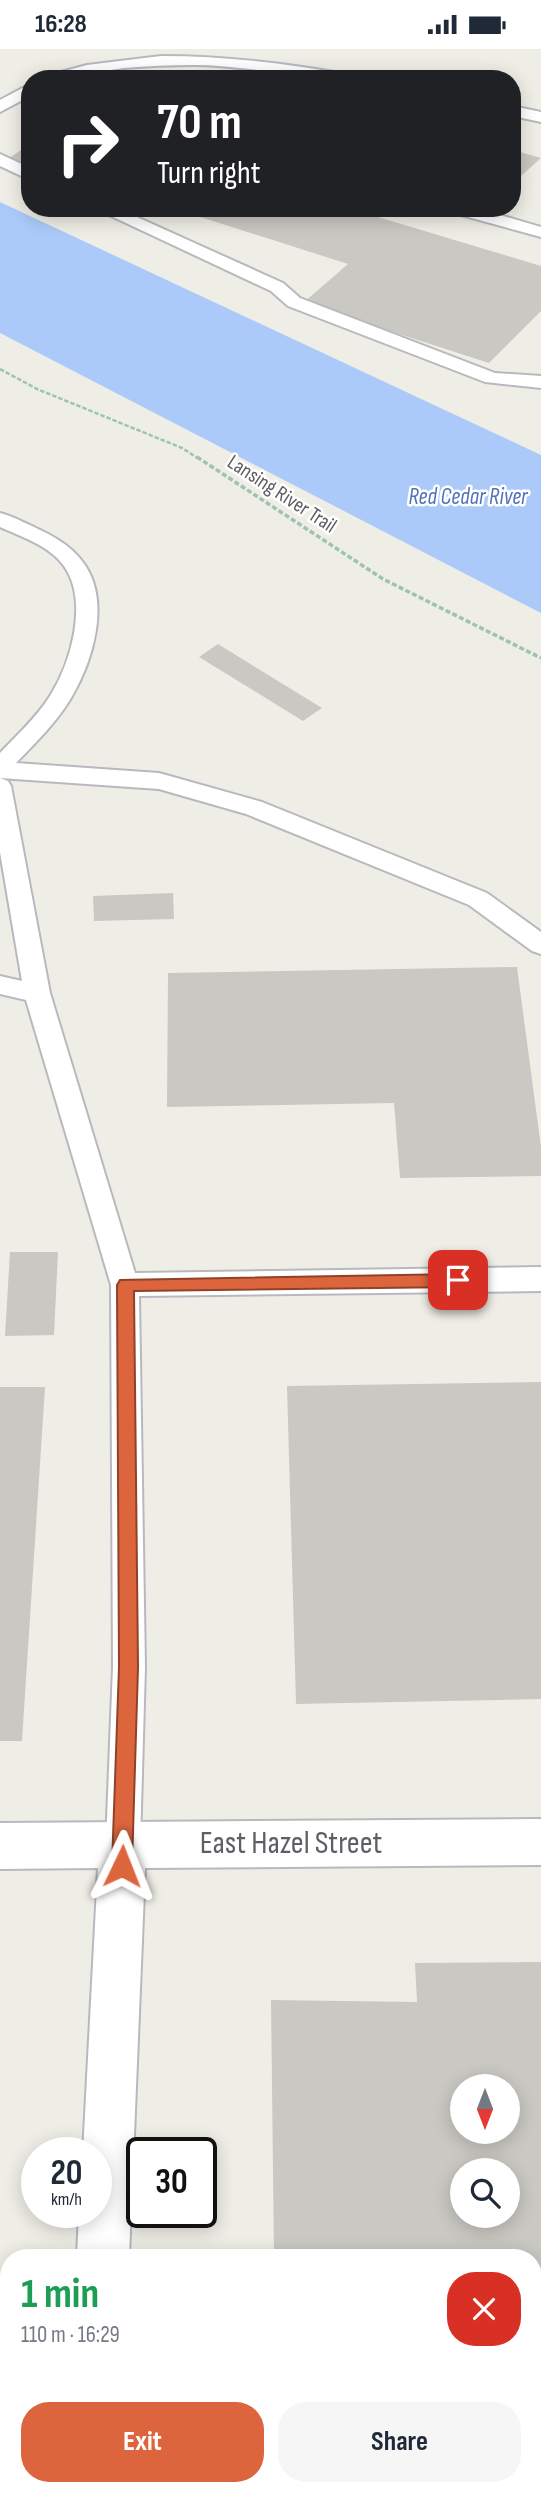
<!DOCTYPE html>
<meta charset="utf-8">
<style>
:root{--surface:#fff;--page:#f6f6f7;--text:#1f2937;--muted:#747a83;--accent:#dd653d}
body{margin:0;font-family:"Sofia Sans Condensed",sans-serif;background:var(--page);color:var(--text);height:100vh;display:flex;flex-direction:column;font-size:26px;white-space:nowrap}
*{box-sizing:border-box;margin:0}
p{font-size:23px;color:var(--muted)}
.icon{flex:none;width:38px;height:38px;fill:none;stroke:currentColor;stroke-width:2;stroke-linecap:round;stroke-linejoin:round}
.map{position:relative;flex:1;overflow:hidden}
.drawer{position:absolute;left:0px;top:2200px;width:542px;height:247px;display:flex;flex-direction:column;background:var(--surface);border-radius:28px 28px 0 0;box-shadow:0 4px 18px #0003}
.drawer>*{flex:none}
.top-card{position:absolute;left:21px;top:21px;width:500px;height:147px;border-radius:28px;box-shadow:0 4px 18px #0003;background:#202124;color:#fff;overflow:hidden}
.needle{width:46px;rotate:180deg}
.fabs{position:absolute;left:450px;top:2025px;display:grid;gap:14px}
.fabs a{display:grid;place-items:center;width:70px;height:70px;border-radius:50%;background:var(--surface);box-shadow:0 4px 18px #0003;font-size:35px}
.speed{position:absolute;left:21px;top:2088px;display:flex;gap:14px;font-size:35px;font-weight:700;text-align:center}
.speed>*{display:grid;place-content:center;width:91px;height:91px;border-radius:50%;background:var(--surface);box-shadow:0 4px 18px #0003;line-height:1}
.speed small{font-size:18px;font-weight:400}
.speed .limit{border:4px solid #111;border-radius:10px;background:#fff;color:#111}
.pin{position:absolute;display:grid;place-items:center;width:60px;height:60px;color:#fff;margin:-30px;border-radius:14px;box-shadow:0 4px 10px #0006}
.me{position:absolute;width:77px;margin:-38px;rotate:2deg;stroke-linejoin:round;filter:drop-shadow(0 0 5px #0008)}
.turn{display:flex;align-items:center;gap:24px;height:147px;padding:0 21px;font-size:32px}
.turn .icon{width:91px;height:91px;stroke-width:2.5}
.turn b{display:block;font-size:49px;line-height:60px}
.round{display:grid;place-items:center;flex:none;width:74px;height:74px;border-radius:28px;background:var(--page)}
.headline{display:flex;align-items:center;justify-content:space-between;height:119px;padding:0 21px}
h1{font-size:42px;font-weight:700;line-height:52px;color:#1e9e55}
.button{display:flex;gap:14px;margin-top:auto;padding:14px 21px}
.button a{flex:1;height:80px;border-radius:28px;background:var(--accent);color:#fff;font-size:28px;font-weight:700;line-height:80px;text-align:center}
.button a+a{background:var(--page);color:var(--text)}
.status{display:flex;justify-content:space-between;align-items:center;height:49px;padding:0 35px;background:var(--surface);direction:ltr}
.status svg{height:19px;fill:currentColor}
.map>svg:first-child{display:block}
.water{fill:#abcaf9}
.building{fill:#cac8c2;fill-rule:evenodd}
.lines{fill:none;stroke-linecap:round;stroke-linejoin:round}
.lane-casing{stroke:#b8b9be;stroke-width:4}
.street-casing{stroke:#b8b9be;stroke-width:4}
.path-far1{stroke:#9ec4af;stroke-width:2.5;stroke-dasharray:4.5 2;stroke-linecap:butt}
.path{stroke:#9ec4af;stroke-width:3.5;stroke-dasharray:5 2.5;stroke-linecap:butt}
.lane{fill:#fff;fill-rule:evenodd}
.street{fill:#fff;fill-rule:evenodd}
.route{fill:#dd653d;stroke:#904228;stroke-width:2}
.labels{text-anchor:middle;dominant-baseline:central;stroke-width:5;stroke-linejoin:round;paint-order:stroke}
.far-street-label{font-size:21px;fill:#5d5f65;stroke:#fff}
.far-water-label{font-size:23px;font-style:italic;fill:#4f72bb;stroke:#fff}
.near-street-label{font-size:32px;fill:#5d5f65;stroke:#fff}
</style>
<div class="status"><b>16:28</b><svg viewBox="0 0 49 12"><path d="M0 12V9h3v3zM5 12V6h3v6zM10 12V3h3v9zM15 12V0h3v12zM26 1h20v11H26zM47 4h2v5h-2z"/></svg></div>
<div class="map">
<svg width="541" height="2446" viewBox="0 0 541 2446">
<rect width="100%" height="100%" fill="#efeee6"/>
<path class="water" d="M0 153 541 406V564L0 284Z"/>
<g class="building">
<path d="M30 95V116L9 109Z"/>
<path d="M513 101 541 109 513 134Z"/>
<path d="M172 159H348L541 217V262L489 314 303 254 348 215Z"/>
<path d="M218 595 322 659 303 672 199 608Z"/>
<path d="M173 844 174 870 94 872 93 847Z"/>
<path d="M517 918 541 1098V1127L400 1129 394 1054 167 1058 168 924Z"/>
<path d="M10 1203H58L54 1286 5 1287Z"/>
<path d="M541 1333V1650L296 1655 287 1337Z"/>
<path d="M0 1338H45L22 1692H0Z"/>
<path d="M541 1913V2446H277L276 2438H534V2208H274L271 1951 417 1953 415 1914ZM462 2037H508V2082H462ZM462 2121H508V2166H462Z"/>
</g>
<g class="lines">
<defs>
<g id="lane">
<path d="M161 7C224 7 284 14 346 25L354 30C300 30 247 16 193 16 170 16 147 17 124 19 97 23 72 30 44 30L46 27 87 16Z"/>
<path d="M30 35V47L0 63V51Z"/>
<path d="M513 57 541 63V73L513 67Z"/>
<path d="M0 105 30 119V131L0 117Z"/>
<path d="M94 159H117L283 234 300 249 495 324 541 327V339L485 333 288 257 271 242Z"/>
<path d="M448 159H476L541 178V188L450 163Z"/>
<path d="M0 464C12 467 23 473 34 478 53 487 70 496 82 512 112 550 93 612 71 649 56 674 35 694 16 714L159 724 262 753 487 844 541 883V905L532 902 469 856 246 765 159 740 0 729V704C17 686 37 668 50 647 71 614 89 552 64 517 50 497 22 488 0 478Z"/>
<path d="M0 729 8 732 11 737 50 944 135 1224 541 1218V1242L139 1247 145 1618 140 1795 135 1807 123 1812 111 1807 106 1795 113 1618 111 1236 26 951 0 945V927L22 932 0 803Z"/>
</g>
<g id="street">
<path d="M541 1770V1816L145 1819 129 2208H77L79 2163H96V2104H83L98 1819 0 1820V1774Z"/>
<rect x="64" y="2438" width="56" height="8"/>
</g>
</defs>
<use href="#lane" class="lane-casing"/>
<use href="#street" class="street-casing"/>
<path class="path-far1" d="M0 320 37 340 182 399 199 410"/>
<path class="path" d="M197 408 383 530 541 609"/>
<use href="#lane" class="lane"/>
<use href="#street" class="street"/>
</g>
<path class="route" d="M458 1225 463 1227 466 1231 463 1236 458 1238 134 1242 138 1618 132 1817 129 1824 122 1827 115 1824 112 1817 119 1618 117 1236 120 1231Z"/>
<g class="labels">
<g class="far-street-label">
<text transform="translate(282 445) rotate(33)">Lansing River Trail</text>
</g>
<g class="far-water-label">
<text x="468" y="448">Red Cedar River</text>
</g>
<g class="near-street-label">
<text x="291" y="1794">East Hazel Street</text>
</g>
</g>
</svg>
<div class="fabs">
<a><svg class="needle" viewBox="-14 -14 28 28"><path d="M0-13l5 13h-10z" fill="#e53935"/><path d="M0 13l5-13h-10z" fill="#747a83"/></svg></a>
<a><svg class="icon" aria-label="search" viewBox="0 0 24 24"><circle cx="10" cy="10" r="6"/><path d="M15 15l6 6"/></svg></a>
</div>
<div class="speed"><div>20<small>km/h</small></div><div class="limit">30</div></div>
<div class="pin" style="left:458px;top:1231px;background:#d93025"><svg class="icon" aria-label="arrive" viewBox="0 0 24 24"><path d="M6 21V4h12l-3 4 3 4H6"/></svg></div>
<svg class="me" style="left:122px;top:1817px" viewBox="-20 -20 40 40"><path d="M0-17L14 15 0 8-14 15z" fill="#dd653d" stroke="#fff" stroke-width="4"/></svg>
<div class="top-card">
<div class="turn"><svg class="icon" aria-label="right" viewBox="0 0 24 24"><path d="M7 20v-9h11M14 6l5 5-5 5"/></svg><div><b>70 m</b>Turn right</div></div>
</div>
<section class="drawer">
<div class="headline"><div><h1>1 min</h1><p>110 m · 16:29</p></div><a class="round" style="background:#d93025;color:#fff"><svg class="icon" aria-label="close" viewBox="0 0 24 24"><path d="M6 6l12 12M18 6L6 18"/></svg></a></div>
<div class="button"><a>Exit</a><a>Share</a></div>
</section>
</div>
